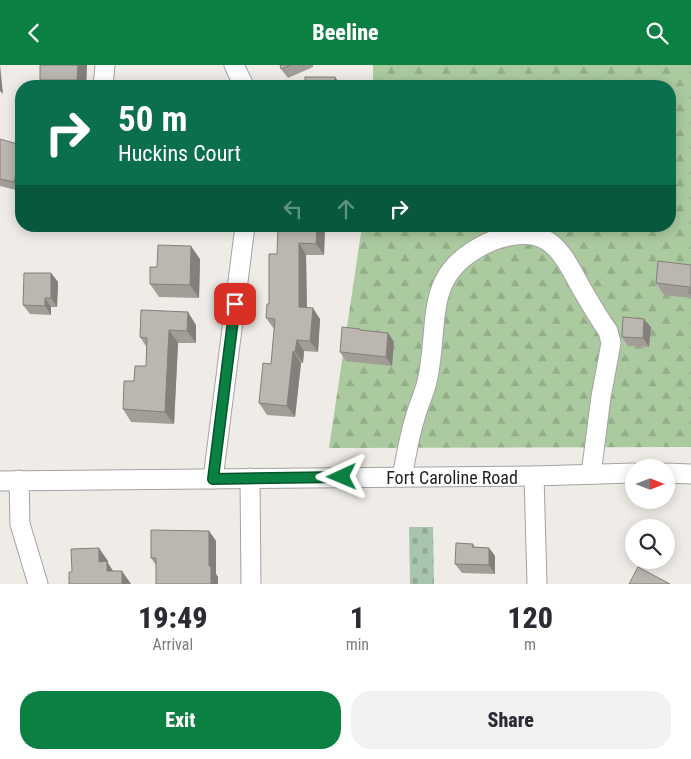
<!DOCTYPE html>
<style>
:root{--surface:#fff;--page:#f2f2f3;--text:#2b2b33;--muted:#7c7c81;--accent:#0b8043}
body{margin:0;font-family:"Roboto Condensed",sans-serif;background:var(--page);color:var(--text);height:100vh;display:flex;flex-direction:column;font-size:19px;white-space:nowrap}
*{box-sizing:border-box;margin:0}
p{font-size:16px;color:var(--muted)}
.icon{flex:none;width:28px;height:28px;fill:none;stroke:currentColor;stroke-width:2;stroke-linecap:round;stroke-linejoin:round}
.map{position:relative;height:519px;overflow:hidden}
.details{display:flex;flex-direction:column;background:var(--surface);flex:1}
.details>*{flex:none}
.banner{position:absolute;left:15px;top:15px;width:661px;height:152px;border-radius:20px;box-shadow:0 2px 12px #0003;background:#0b6e4f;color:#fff;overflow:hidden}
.needle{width:32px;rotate:90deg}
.tools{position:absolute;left:625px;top:394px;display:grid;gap:10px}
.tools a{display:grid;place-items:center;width:50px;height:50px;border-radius:50%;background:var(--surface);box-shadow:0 2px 12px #0003;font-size:25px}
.pin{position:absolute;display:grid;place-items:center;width:42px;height:42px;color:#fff;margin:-21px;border-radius:10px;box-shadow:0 2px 8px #0006}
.me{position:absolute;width:55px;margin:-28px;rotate:269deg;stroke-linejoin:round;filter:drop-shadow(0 0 4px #0008)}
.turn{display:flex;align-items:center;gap:18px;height:105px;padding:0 20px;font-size:22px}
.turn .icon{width:65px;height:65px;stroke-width:2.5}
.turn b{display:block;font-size:35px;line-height:42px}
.lanes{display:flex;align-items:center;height:48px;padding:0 20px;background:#0003;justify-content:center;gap:25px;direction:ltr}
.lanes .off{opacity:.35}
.eta{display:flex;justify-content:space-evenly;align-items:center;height:85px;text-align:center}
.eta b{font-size:30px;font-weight:800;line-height:35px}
.cta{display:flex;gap:10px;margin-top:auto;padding:10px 20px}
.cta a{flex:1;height:58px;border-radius:20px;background:var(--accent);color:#fff;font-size:20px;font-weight:800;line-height:58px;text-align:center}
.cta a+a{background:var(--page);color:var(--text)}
header{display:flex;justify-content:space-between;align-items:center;height:65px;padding:0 20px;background:var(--accent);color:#fff;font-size:22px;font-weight:800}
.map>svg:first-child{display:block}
.forest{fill:url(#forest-firs)}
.cemetery{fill:url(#cemetery-stones)}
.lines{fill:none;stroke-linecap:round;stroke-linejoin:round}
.minor-casing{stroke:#a3a3a3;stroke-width:21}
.minor{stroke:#fff;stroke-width:19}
.wall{fill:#a29d97}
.shaded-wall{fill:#847f7b}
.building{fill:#bcb6b0;stroke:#847f7b}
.route-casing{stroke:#07532c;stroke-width:12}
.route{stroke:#0b8043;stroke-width:9}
.labels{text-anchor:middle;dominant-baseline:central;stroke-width:4;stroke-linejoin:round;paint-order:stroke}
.street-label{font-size:18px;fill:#1f1f1f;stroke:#fff}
</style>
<header><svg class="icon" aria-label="back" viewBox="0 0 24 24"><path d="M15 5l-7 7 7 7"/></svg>Beeline<svg class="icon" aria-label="search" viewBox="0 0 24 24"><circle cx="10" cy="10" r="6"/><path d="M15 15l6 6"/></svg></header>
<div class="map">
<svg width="691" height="519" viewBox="0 0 691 519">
<defs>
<pattern id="forest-firs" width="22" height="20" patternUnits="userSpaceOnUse" patternTransform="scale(1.25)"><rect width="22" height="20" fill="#abcaa0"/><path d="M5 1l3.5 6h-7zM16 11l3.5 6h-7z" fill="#93ad89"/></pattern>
<pattern id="cemetery-stones" width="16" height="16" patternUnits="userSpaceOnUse" patternTransform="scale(1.25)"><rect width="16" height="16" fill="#aac5af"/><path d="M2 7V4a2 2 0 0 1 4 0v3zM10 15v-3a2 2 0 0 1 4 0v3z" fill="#92a996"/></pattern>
</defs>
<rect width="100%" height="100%" fill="#efece7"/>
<path class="forest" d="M373 0H691V382L329 383 362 161H670V21H373Z"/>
<path class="cemetery" d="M409 462H433L434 519H410Z"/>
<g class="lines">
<defs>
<g id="minor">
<path d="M234 0 244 21"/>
<path d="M103 21 105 0"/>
<path d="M666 408 691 409"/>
<path d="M534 411 537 519"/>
<path d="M402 412C406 392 409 372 415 353 418 341 424 329 427 317 441 255 420 207 492 176 507 170 528 166 544 174 564 184 574 212 586 231 593 243 600 255 608 266L611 278 601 332 591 409"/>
<path d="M250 413 251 519"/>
<path d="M213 414 245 161"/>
<path d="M19 415 20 459 38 519"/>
<path d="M0 416 534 411 634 408"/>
</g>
</defs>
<use href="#minor" class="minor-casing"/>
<use href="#minor" class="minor"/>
</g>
<g class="wall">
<path d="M40 0H87L86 21H44L40 15Z"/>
<path d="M280 0H313V2L288 13 281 4Z"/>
<path d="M0 74 20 126 0 121Z"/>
<path d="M325 161 324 190H306L307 243 320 254 318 287 304 286 303 298H301L295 352 267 350 259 338 271 299 274 264 266 253 269 239 277 189Z"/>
<path d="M200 194 199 233 159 232 150 219Z"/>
<path d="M691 200V233L664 230 656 218Z"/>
<path d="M51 208 58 217 57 242H51V250L30 249 23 240Z"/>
<path d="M141 245 196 260V278H178L174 359 131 357 123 344 134 316 146 301 147 283 140 272Z"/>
<path d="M651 262 649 282 628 281 622 272Z"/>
<path d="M361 265 388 268 394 277 392 301 346 296 340 287Z"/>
<path d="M209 466 216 476V509L218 512V519H156V500L151 493Z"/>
<path d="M473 479 475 482 489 483 495 491V509L462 508 455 499Z"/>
</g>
<g class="shaded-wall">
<path d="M0 0 3 29 0 26Z"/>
<path d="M78 0H87L86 21H81L77 15Z"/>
<path d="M335 12 342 21H335Z"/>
<path d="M21 89V122L20 126 14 117Z"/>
<path d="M317 161H325L324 190 316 179Z"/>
<path d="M299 178 306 190 307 253 299 242Z"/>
<path d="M191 181 200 194 199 233 190 220Z"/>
<path d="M51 208 58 217 57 242 51 233Z"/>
<path d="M45 233 51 242V250L45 241Z"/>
<path d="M313 243 320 254 318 287 310 276Z"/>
<path d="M188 247 196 260V278L187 266Z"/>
<path d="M644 254 651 262 649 282 643 273Z"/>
<path d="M169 265 178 278 174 359 165 347Z"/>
<path d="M388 268 394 277 392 301 386 292Z"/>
<path d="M297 275 304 286 303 298 295 287Z"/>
<path d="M293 286 301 298 295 352 287 341Z"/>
<path d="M209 466 216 476V509L218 512V519H211L209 501Z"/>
<path d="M99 483 108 496V498L115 509V519L99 497Z"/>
<path d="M489 483 495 491V509L489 500Z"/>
<path d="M122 506 131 519H122Z"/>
</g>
<g class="building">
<path d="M40 0H78L77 15H40Z"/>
<path d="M280 0H291L281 4Z"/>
<rect x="305" y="12" width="30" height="9"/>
<path d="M0 74 21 80V89L14 117 0 114Z"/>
<path d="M278 161H317L316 179 299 178V242L313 243 310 276 297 275 295 287 293 286 287 341 259 338 263 298 271 299 275 254 266 253 267 239H269V189H277Z"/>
<path d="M158 180 191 181 190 220 150 219V202H157Z"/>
<path d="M658 196 691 200V228H689L690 222 656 218Z"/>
<path d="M24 208H51V233H45V241L23 240Z"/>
<path d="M141 245 188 247 187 266 169 265 165 347 123 344 124 316H134L135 301H146L147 273 140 272Z"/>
<path d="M623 252 644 254 643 273 622 272Z"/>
<path d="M342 262 360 264V265L388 268 386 292 340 287Z"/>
<path d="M151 465 209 466V501H211V519H156V493H151Z"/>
<path d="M456 478 473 479 472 482 489 483V500L455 499Z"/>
<path d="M99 483V497L107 496V506H122V519H69V507H72L71 484Z"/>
<path d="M638 502 670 519H629Z"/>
</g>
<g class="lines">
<defs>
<path id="route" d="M235 239 213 414 342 412"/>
</defs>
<use href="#route" class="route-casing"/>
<use href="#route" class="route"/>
</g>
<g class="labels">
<g class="street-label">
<text x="452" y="412">Fort Caroline Road</text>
</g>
</g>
</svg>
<div class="tools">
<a><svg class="needle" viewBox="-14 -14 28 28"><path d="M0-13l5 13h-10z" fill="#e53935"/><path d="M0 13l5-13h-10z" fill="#7c7c81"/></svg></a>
<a><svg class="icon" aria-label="search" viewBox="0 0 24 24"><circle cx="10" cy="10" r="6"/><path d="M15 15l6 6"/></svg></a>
</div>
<div class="pin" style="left:235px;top:239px;background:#d93025"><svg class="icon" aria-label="arrive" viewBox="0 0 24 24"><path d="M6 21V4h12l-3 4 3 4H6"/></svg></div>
<svg class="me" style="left:342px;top:412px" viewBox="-20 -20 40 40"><path d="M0-17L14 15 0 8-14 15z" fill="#0b8043" stroke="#fff" stroke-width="4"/></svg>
<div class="banner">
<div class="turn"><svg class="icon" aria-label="right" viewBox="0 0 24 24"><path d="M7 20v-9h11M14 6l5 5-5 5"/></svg><div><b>50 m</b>Huckins Court</div></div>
<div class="lanes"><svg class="icon off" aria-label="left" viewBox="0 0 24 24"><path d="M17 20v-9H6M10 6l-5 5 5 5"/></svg><svg class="icon off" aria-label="ahead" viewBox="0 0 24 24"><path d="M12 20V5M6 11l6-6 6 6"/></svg><svg class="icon" aria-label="right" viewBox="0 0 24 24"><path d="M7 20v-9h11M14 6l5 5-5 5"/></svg></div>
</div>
</div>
<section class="details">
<div class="eta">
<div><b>19:49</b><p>Arrival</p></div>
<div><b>1</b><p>min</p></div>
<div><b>120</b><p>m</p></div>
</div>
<div class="cta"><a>Exit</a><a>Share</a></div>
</section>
